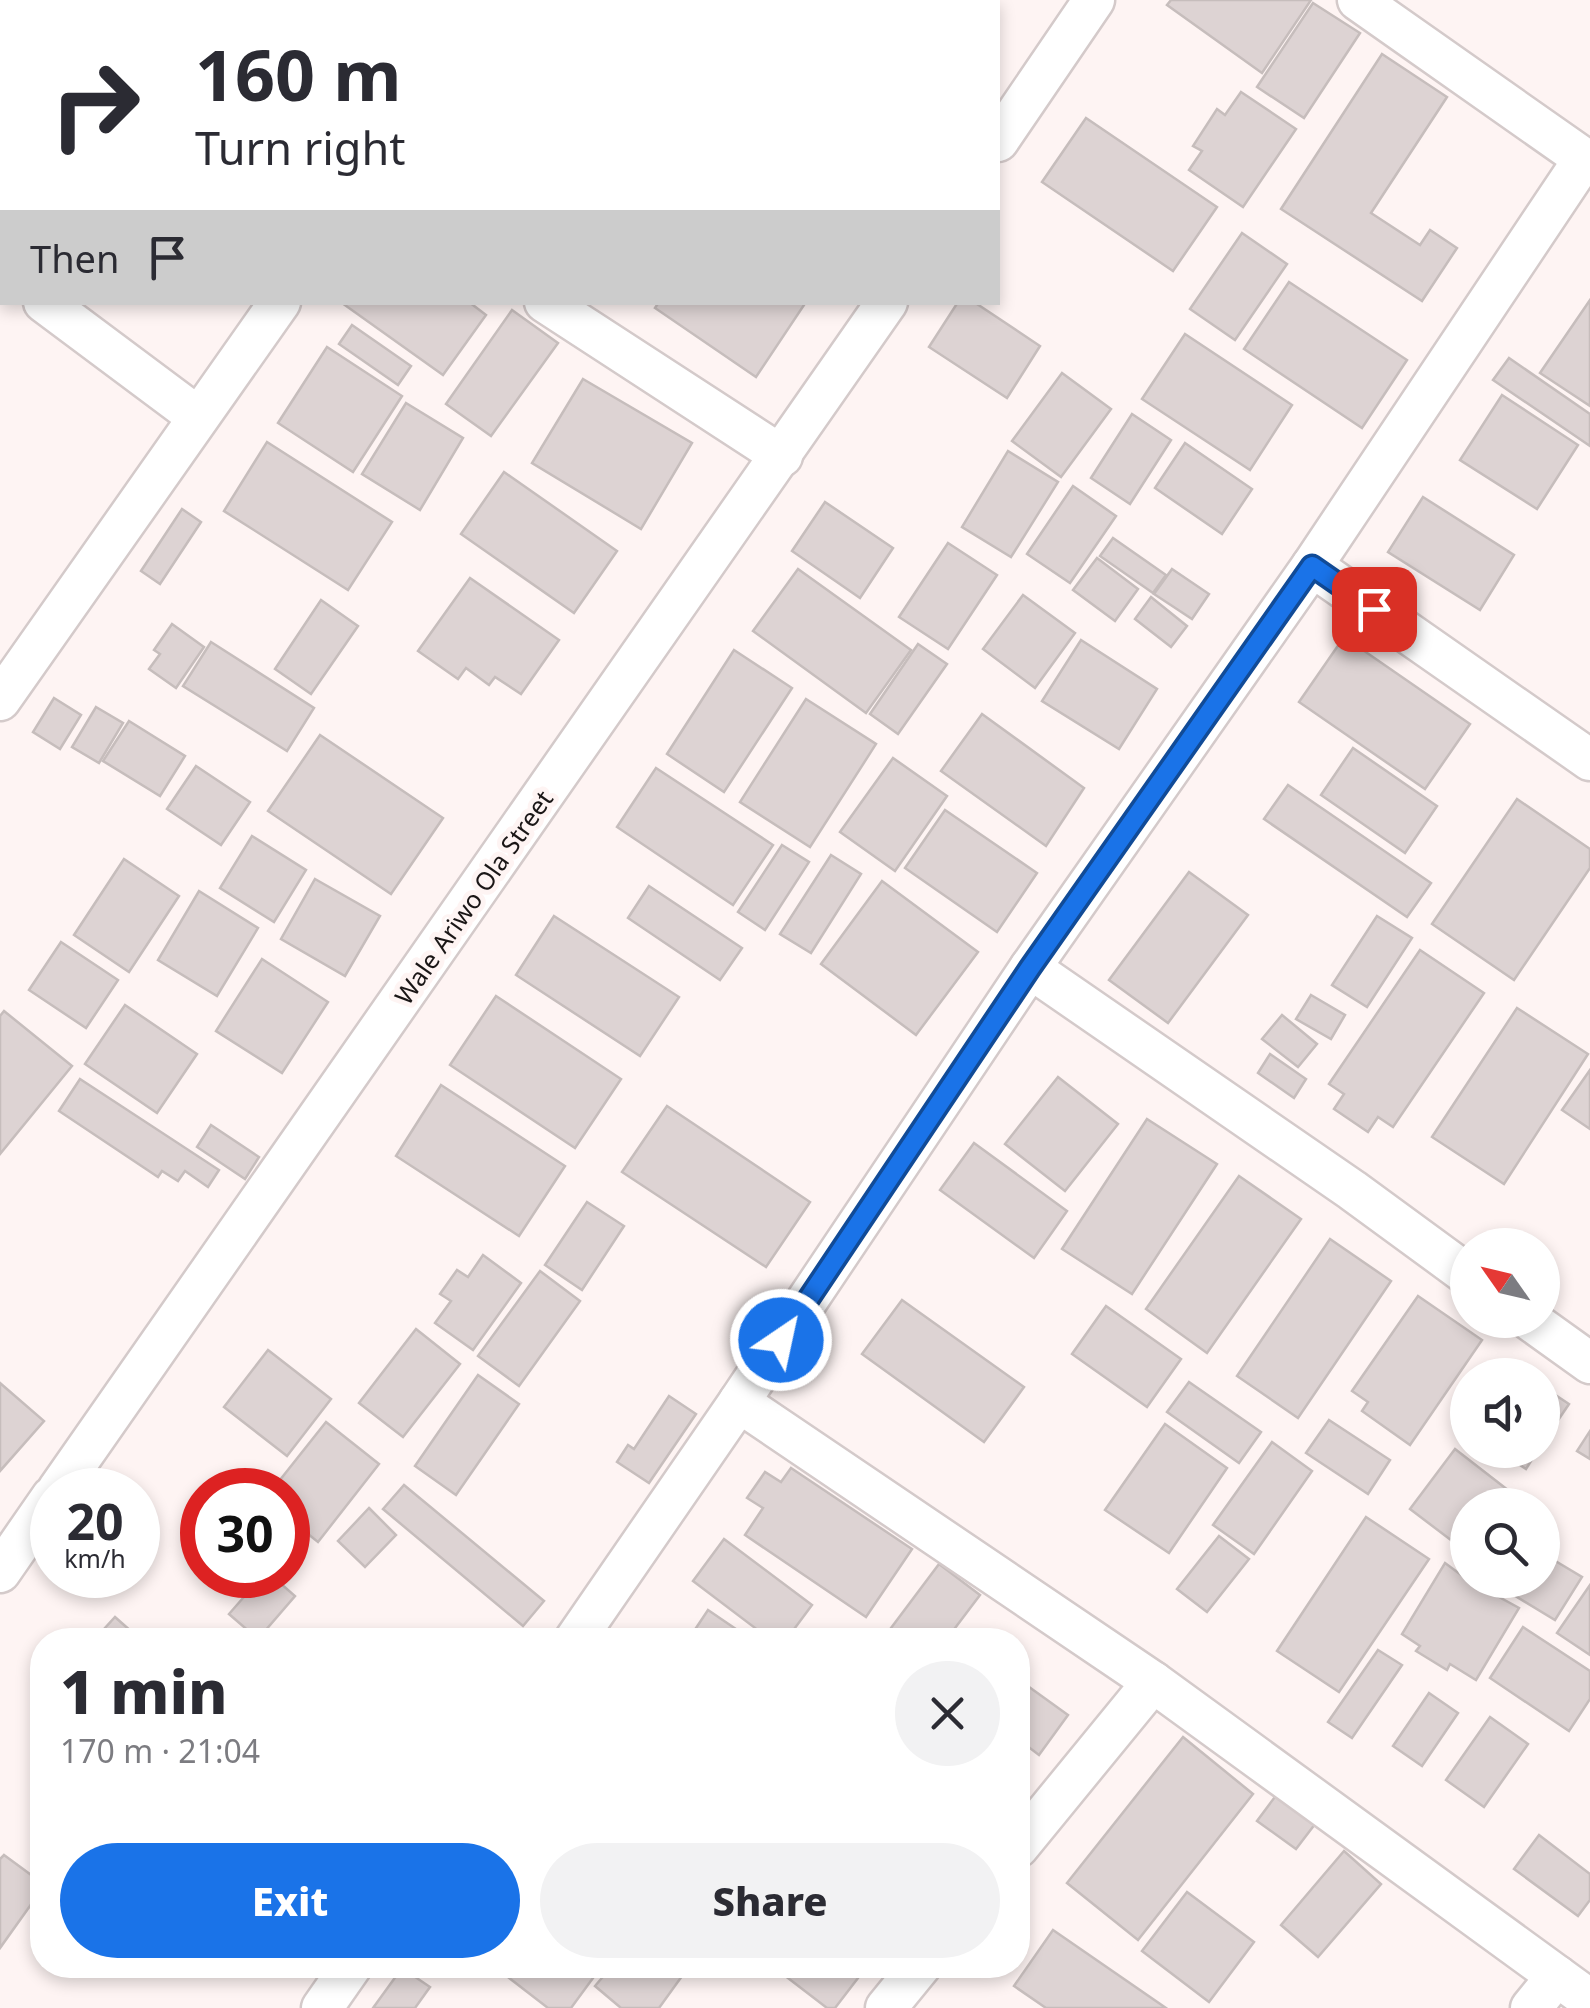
<!DOCTYPE html>
<meta charset="utf-8">
<style>
:root{--surface:#fff;--page:#f2f2f3;--text:#2b2b33;--muted:#7c7c81;--accent:#1a73e8}
body{margin:0;font-family:"Noto Sans",sans-serif;background:var(--page);color:var(--text);height:100vh;display:flex;flex-direction:column;font-size:38px;white-space:nowrap}
*{box-sizing:border-box;margin:0}
p{font-size:32px;color:var(--muted)}
.icon{flex:none;width:55px;height:55px;fill:none;stroke:currentColor;stroke-width:2;stroke-linecap:round;stroke-linejoin:round}
.map{position:relative;flex:1;overflow:hidden}
.side{position:absolute;left:30px;top:1628px;width:1000px;height:350px;display:flex;flex-direction:column;background:var(--surface);border-radius:40px;box-shadow:0 5px 15px #0003}
.side>*{flex:none}
.hud{position:absolute;left:0px;top:0px;width:1000px;height:305px;box-shadow:0 5px 15px #0003;background:#fff;color:var(--text);overflow:hidden}
.needle{width:65px;rotate:304deg}
.buttons{position:absolute;left:1450px;top:1228px;display:grid;gap:20px}
.buttons a{display:grid;place-items:center;width:110px;height:110px;border-radius:50%;background:var(--surface);box-shadow:0 5px 15px #0003;font-size:50px}
.speed{position:absolute;left:30px;top:1468px;display:flex;gap:20px;font-size:50px;font-weight:700;text-align:center}
.speed>*{display:grid;place-content:center;width:130px;height:130px;border-radius:50%;background:var(--surface);box-shadow:0 5px 15px #0003;line-height:1}
.speed small{font-size:25px;font-weight:400}
.speed .limit{border:15px solid #d22;background:#fff;color:#111}
.pin{position:absolute;display:grid;place-items:center;width:85px;height:85px;color:#fff;margin:-42px;border-radius:20px;box-shadow:0 5px 15px #0006}
.me{position:absolute;width:110px;margin:-55px;rotate:34deg;stroke-linejoin:round;filter:drop-shadow(0 0 8px #0008)}
.turn{display:flex;align-items:center;gap:35px;height:210px;padding:0 30px;font-size:45px}
.turn .icon{width:130px;height:130px;stroke-width:2.5}
.turn b{display:block;font-size:70px;line-height:85px}
.then{display:flex;align-items:center;height:95px;padding:0 30px;background:#0003;gap:20px;font-size:38px}
.round{display:grid;place-items:center;flex:none;width:105px;height:105px;border-radius:52px;background:var(--page)}
.summary{display:flex;align-items:center;justify-content:space-between;height:170px;padding:0 30px}
h1{font-size:60px;font-weight:800;line-height:75px}
.primary-button{display:flex;gap:20px;margin-top:auto;padding:20px 30px}
.primary-button a{flex:1;height:115px;border-radius:60px;background:var(--accent);color:#fff;font-size:40px;font-weight:800;line-height:115px;text-align:center}
.primary-button a+a{background:var(--page);color:var(--text)}
.map>svg:first-child{display:block}
.building{fill:#ddd3d3;stroke:#c6bdbc;stroke-width:2.5}
.lines{fill:none;stroke-linecap:round;stroke-linejoin:round}
.minor-casing{stroke:#d4caca;stroke-width:45}
.minor{stroke:#fff;stroke-width:40}
.route-casing{stroke:#114b97;stroke-width:25}
.route{stroke:#1a73e8;stroke-width:18}
.labels{text-anchor:middle;dominant-baseline:central;stroke-width:10;stroke-linejoin:round;paint-order:stroke}
.street-label{font-size:25px;fill:#1a1616;stroke:#fef4f3}
</style>
<div class="map">
<svg width="1590" height="2008" viewBox="0 0 1590 2008">
<rect width="100%" height="100%" fill="#fef4f3"/>
<g class="building">
<path d="M200 0H292L198 2Z"/>
<path d="M617 0H772L770 2Z"/>
<path d="M855 0H974L978 2H854Z"/>
<path d="M1171 0H1311L1262 73 1167 5Z"/>
<path d="M1313 3 1360 33 1304 118 1257 87Z"/>
<path d="M1382 54 1447 97 1371 213 1420 245 1430 230 1457 248 1422 301 1281 209Z"/>
<path d="M2 72V196L0 195Z"/>
<path d="M1241 92 1296 129 1243 207 1189 170 1202 151 1193 146 1217 109 1225 115Z"/>
<path d="M1086 118 1217 207 1173 271 1042 182Z"/>
<path d="M1242 233 1287 264 1235 340 1190 309Z"/>
<path d="M1289 282 1407 360 1362 428 1244 349Z"/>
<path d="M1590 300V406L1540 373Z"/>
<path d="M469 302 486 315 443 375 342 303Z"/>
<path d="M659 302H806L756 377 655 308Z"/>
<path d="M958 302H974L1040 346 1007 398 929 347Z"/>
<path d="M512 310 558 343 491 436 446 404Z"/>
<path d="M352 325 411 366 398 385 339 344Z"/>
<path d="M1185 334 1292 405 1250 470 1142 399Z"/>
<path d="M327 347 402 396 353 472 278 423Z"/>
<path d="M1509 358 1590 414V446L1493 380Z"/>
<path d="M1062 373 1111 409 1061 477 1012 441Z"/>
<path d="M583 379 692 443 641 529 532 463Z"/>
<path d="M1502 395 1578 445 1537 509 1460 460Z"/>
<path d="M406 403 463 438 420 510 362 474Z"/>
<path d="M1132 414 1171 440 1130 504 1091 478Z"/>
<path d="M267 442 392 522 348 590 224 511Z"/>
<path d="M1185 443 1252 489 1222 534 1155 488Z"/>
<path d="M1008 451 1058 482 1011 557 962 527Z"/>
<path d="M504 472 617 551 574 613 461 534Z"/>
<path d="M1073 486 1116 516 1070 583 1027 554Z"/>
<path d="M1423 497 1514 555 1480 610 1388 552Z"/>
<path d="M825 502 893 548 860 598 792 551Z"/>
<path d="M182 509 201 522 160 584 141 571Z"/>
<path d="M1113 538 1166 575 1153 593 1100 556Z"/>
<path d="M948 543 997 575 948 649 899 617Z"/>
<path d="M1097 558 1138 589 1115 621 1073 590Z"/>
<path d="M798 569 911 650 866 713 753 631Z"/>
<path d="M1172 569 1209 594 1192 619 1154 594Z"/>
<path d="M470 578 559 640 521 694 495 677 489 685 466 668 458 679 418 651Z"/>
<path d="M1023 595 1075 633 1035 688 983 649Z"/>
<path d="M1151 597 1187 626 1171 647 1135 619Z"/>
<path d="M321 600 358 626 311 694 275 669Z"/>
<path d="M172 624 204 647 176 688 149 669 160 654 154 650Z"/>
<path d="M1344 637 1470 724 1425 789 1299 702Z"/>
<path d="M1081 640 1157 689 1119 749 1042 701Z"/>
<path d="M211 642 314 708 287 751 183 686Z"/>
<path d="M918 644 947 664 898 734 870 714Z"/>
<path d="M734 650 792 688 724 792 667 754Z"/>
<path d="M54 698 81 715 60 749 33 732Z"/>
<path d="M806 699 876 744 810 847 740 802Z"/>
<path d="M96 707 123 723 99 763 72 747Z"/>
<path d="M982 714 1084 788 1046 846 941 771Z"/>
<path d="M129 721 185 756 160 796 103 761Z"/>
<path d="M320 735 443 818 391 894 268 811Z"/>
<path d="M1353 748 1437 806 1405 853 1321 795Z"/>
<path d="M893 758 947 796 895 871 840 832Z"/>
<path d="M196 766 250 802 221 845 167 809Z"/>
<path d="M656 768 773 845 733 905 617 827Z"/>
<path d="M1288 785 1431 883 1407 917 1264 819Z"/>
<path d="M1517 799 1590 849V868L1514 980 1432 924Z"/>
<path d="M945 810 1037 873 997 932 905 868Z"/>
<path d="M252 836 306 870 274 922 220 888Z"/>
<path d="M782 845 809 862 765 930 738 912Z"/>
<path d="M831 855 861 874 811 953 780 934Z"/>
<path d="M124 859 179 896 129 972 74 935Z"/>
<path d="M1189 872 1248 915 1168 1023 1109 980Z"/>
<path d="M315 879 380 916 345 976 281 939Z"/>
<path d="M882 881 978 952 916 1035 821 964Z"/>
<path d="M649 886 742 948 720 980 628 918Z"/>
<path d="M199 891 258 928 217 996 158 960Z"/>
<path d="M554 916 679 997 640 1056 516 975Z"/>
<path d="M1377 916 1412 938 1367 1007 1332 985Z"/>
<path d="M61 942 118 980 86 1028 29 990Z"/>
<path d="M1420 950 1484 993 1393 1127 1378 1117 1368 1132 1334 1109 1344 1094 1329 1084Z"/>
<path d="M262 959 328 1002 282 1073 216 1031Z"/>
<path d="M1311 995 1345 1015 1331 1039 1296 1019Z"/>
<path d="M496 996 621 1079 575 1148 450 1065Z"/>
<path d="M125 1005 197 1054 157 1113 85 1064Z"/>
<path d="M1517 1008 1588 1054 1504 1184 1432 1137Z"/>
<path d="M4 1011 72 1066 0 1154V1016Z"/>
<path d="M1282 1015 1317 1044 1298 1067 1262 1039Z"/>
<path d="M1270 1054 1306 1079 1294 1098 1258 1073Z"/>
<path d="M1590 1070V1129L1562 1110Z"/>
<path d="M1058 1077 1118 1124 1065 1191 1005 1144Z"/>
<path d="M80 1079 219 1170 208 1187 185 1171 178 1181 162 1171 158 1177 59 1111Z"/>
<path d="M441 1085 565 1166 519 1236 396 1156Z"/>
<path d="M667 1106 810 1202 766 1267 622 1172Z"/>
<path d="M1147 1119 1217 1164 1132 1294 1062 1249Z"/>
<path d="M211 1125 259 1157 245 1179 197 1147Z"/>
<path d="M974 1143 1067 1211 1034 1258 940 1190Z"/>
<path d="M1239 1176 1301 1219 1207 1353 1146 1309Z"/>
<path d="M587 1202 624 1226 582 1290 545 1265Z"/>
<path d="M1330 1239 1391 1281 1298 1418 1237 1376Z"/>
<path d="M483 1255 521 1283 473 1350 435 1323 451 1301 440 1294 457 1270 468 1277Z"/>
<path d="M540 1271 580 1301 519 1386 478 1356Z"/>
<path d="M1418 1296 1482 1340 1410 1445 1362 1411 1368 1402 1352 1391Z"/>
<path d="M902 1300 1024 1387 984 1442 862 1354Z"/>
<path d="M1106 1306 1181 1359 1147 1407 1072 1354Z"/>
<path d="M416 1329 460 1364 403 1437 359 1403Z"/>
<path d="M268 1350 331 1399 287 1456 224 1407Z"/>
<path d="M478 1375 519 1404 456 1495 415 1466Z"/>
<path d="M1189 1382 1261 1432 1239 1463 1167 1412Z"/>
<path d="M0 1383 44 1421 0 1471Z"/>
<path d="M1542 1386 1569 1404 1542 1444Z"/>
<path d="M669 1396 696 1414 649 1483 617 1462 628 1445 634 1449Z"/>
<path d="M1329 1420 1390 1460 1368 1494 1306 1453Z"/>
<path d="M326 1422 379 1464 318 1542 288 1518V1490H272Z"/>
<path d="M1165 1424 1227 1468 1169 1553 1105 1510Z"/>
<path d="M1590 1431V1459L1577 1451Z"/>
<path d="M1272 1442 1312 1471 1254 1554 1213 1525Z"/>
<path d="M1455 1449 1513 1494 1504 1505H1468V1553L1410 1509Z"/>
<path d="M1497 1450H1538L1526 1469Z"/>
<path d="M791 1468 912 1549 866 1617 745 1535 763 1508 747 1498 765 1472 781 1482Z"/>
<path d="M404 1485 544 1601 523 1626 383 1509Z"/>
<path d="M369 1508 396 1535 365 1567 338 1541Z"/>
<path d="M1366 1517 1429 1559 1339 1692 1277 1651Z"/>
<path d="M1219 1536 1249 1559 1207 1612 1177 1589Z"/>
<path d="M724 1539 812 1605 786 1640H771L693 1581Z"/>
<path d="M1542 1553 1582 1577 1555 1620 1489 1580H1542Z"/>
<path d="M1445 1563 1468 1580 1519 1608 1476 1680 1450 1664 1447 1670 1416 1651 1420 1646 1402 1634Z"/>
<path d="M939 1564 980 1595 946 1640H882Z"/>
<path d="M263 1575H271L295 1596 258 1639 229 1614Z"/>
<path d="M1590 1585V1655L1557 1633Z"/>
<path d="M708 1610 752 1640H688Z"/>
<path d="M115 1617 141 1640H94Z"/>
<path d="M1523 1627 1590 1671V1699L1569 1731 1490 1678Z"/>
<path d="M1378 1650 1402 1665 1352 1738 1328 1722Z"/>
<path d="M1018 1679 1068 1715 1039 1755 1018 1739Z"/>
<path d="M1429 1693 1458 1713 1422 1766 1393 1746Z"/>
<path d="M1490 1717 1528 1744 1484 1807 1446 1780Z"/>
<path d="M1183 1737 1253 1794 1138 1940 1067 1883Z"/>
<path d="M1286 1782 1325 1811 1296 1849 1257 1821Z"/>
<path d="M1539 1835 1590 1874V1900L1578 1916 1514 1869Z"/>
<path d="M1344 1851 1381 1884 1318 1957 1281 1925Z"/>
<path d="M4 1855 42 1883V1889L0 1948V1859Z"/>
<path d="M1187 1892 1254 1942 1209 2002 1142 1951Z"/>
<path d="M1053 1930 1166 2008H1046L1014 1986Z"/>
<path d="M496 1965H576L593 1978 571 2008H548L495 1967Z"/>
<path d="M586 1965H606L599 1975Z"/>
<path d="M613 1965H690L659 2008H621L595 1986Z"/>
<path d="M771 1965H868L835 2008H827Z"/>
<path d="M402 1968 430 1987 415 2008H373Z"/>
</g>
<g class="lines">
<defs>
<g id="minor">
<path d="M463 0 467 2"/>
<path d="M1358 0 1590 163"/>
<path d="M998 141 1094 0"/>
<path d="M1584 159 1312 566 1030 968 739 1402 1153 1682 1590 2000"/>
<path d="M0 269 2 271"/>
<path d="M44 302 198 417"/>
<path d="M545 302 782 456"/>
<path d="M1312 566 1590 760"/>
<path d="M0 700 280 302"/>
<path d="M1030 968 1352 1190 1468 1275"/>
<path d="M1530 1320 1590 1363"/>
<path d="M58 1490 887 302"/>
<path d="M0 1572 52 1497"/>
<path d="M575 1640 739 1402"/>
<path d="M1018 1847 1153 1682"/>
<path d="M322 2008 352 1965"/>
<path d="M886 2008 921 1965"/>
<path d="M1531 2008 1557 1976"/>
</g>
</defs>
<use href="#minor" class="minor-casing"/>
<use href="#minor" class="minor"/>
</g>
<g class="lines">
<defs>
<path id="route" d="M781 1340 1030 968 1312 566 1374 609"/>
</defs>
<use href="#route" class="route-casing"/>
<use href="#route" class="route"/>
</g>
<g class="labels">
<g class="street-label">
<text transform="translate(473 897) rotate(-55)">Wale Ariwo Ola Street</text>
</g>
</g>
</svg>
<div class="buttons">
<a><svg class="needle" viewBox="-14 -14 28 28"><path d="M0-13l5 13h-10z" fill="#e53935"/><path d="M0 13l5-13h-10z" fill="#7c7c81"/></svg></a>
<a><svg class="icon" aria-label="sound" viewBox="0 0 24 24"><path d="M4 9h4l5-4v14l-5-4H4zM17 9q2 3 0 6"/></svg></a>
<a><svg class="icon" aria-label="search" viewBox="0 0 24 24"><circle cx="10" cy="10" r="6"/><path d="M15 15l6 6"/></svg></a>
</div>
<div class="speed"><div>20<small>km/h</small></div><div class="limit">30</div></div>
<div class="pin" style="left:1374px;top:609px;background:#d93025"><svg class="icon" aria-label="arrive" viewBox="0 0 24 24"><path d="M6 21V4h12l-3 4 3 4H6"/></svg></div>
<svg class="me" style="left:781px;top:1340px" viewBox="-20 -20 40 40"><circle r="17" fill="#1a73e8" stroke="#fff" stroke-width="3"/><path d="M0-11L8 9 0 5-8 9z" fill="#fff"/></svg>
<div class="hud">
<div class="turn"><svg class="icon" aria-label="right" viewBox="0 0 24 24"><path d="M7 20v-9h11M14 6l5 5-5 5"/></svg><div><b>160 m</b>Turn right</div></div>
<div class="then">Then<svg class="icon" aria-label="arrive" viewBox="0 0 24 24"><path d="M6 21V4h12l-3 4 3 4H6"/></svg></div>
</div>
<section class="side">
<div class="summary"><div><h1>1 min</h1><p>170 m · 21:04</p></div><a class="round"><svg class="icon" aria-label="close" viewBox="0 0 24 24"><path d="M6 6l12 12M18 6L6 18"/></svg></a></div>
<div class="primary-button"><a>Exit</a><a>Share</a></div>
</section>
</div>
